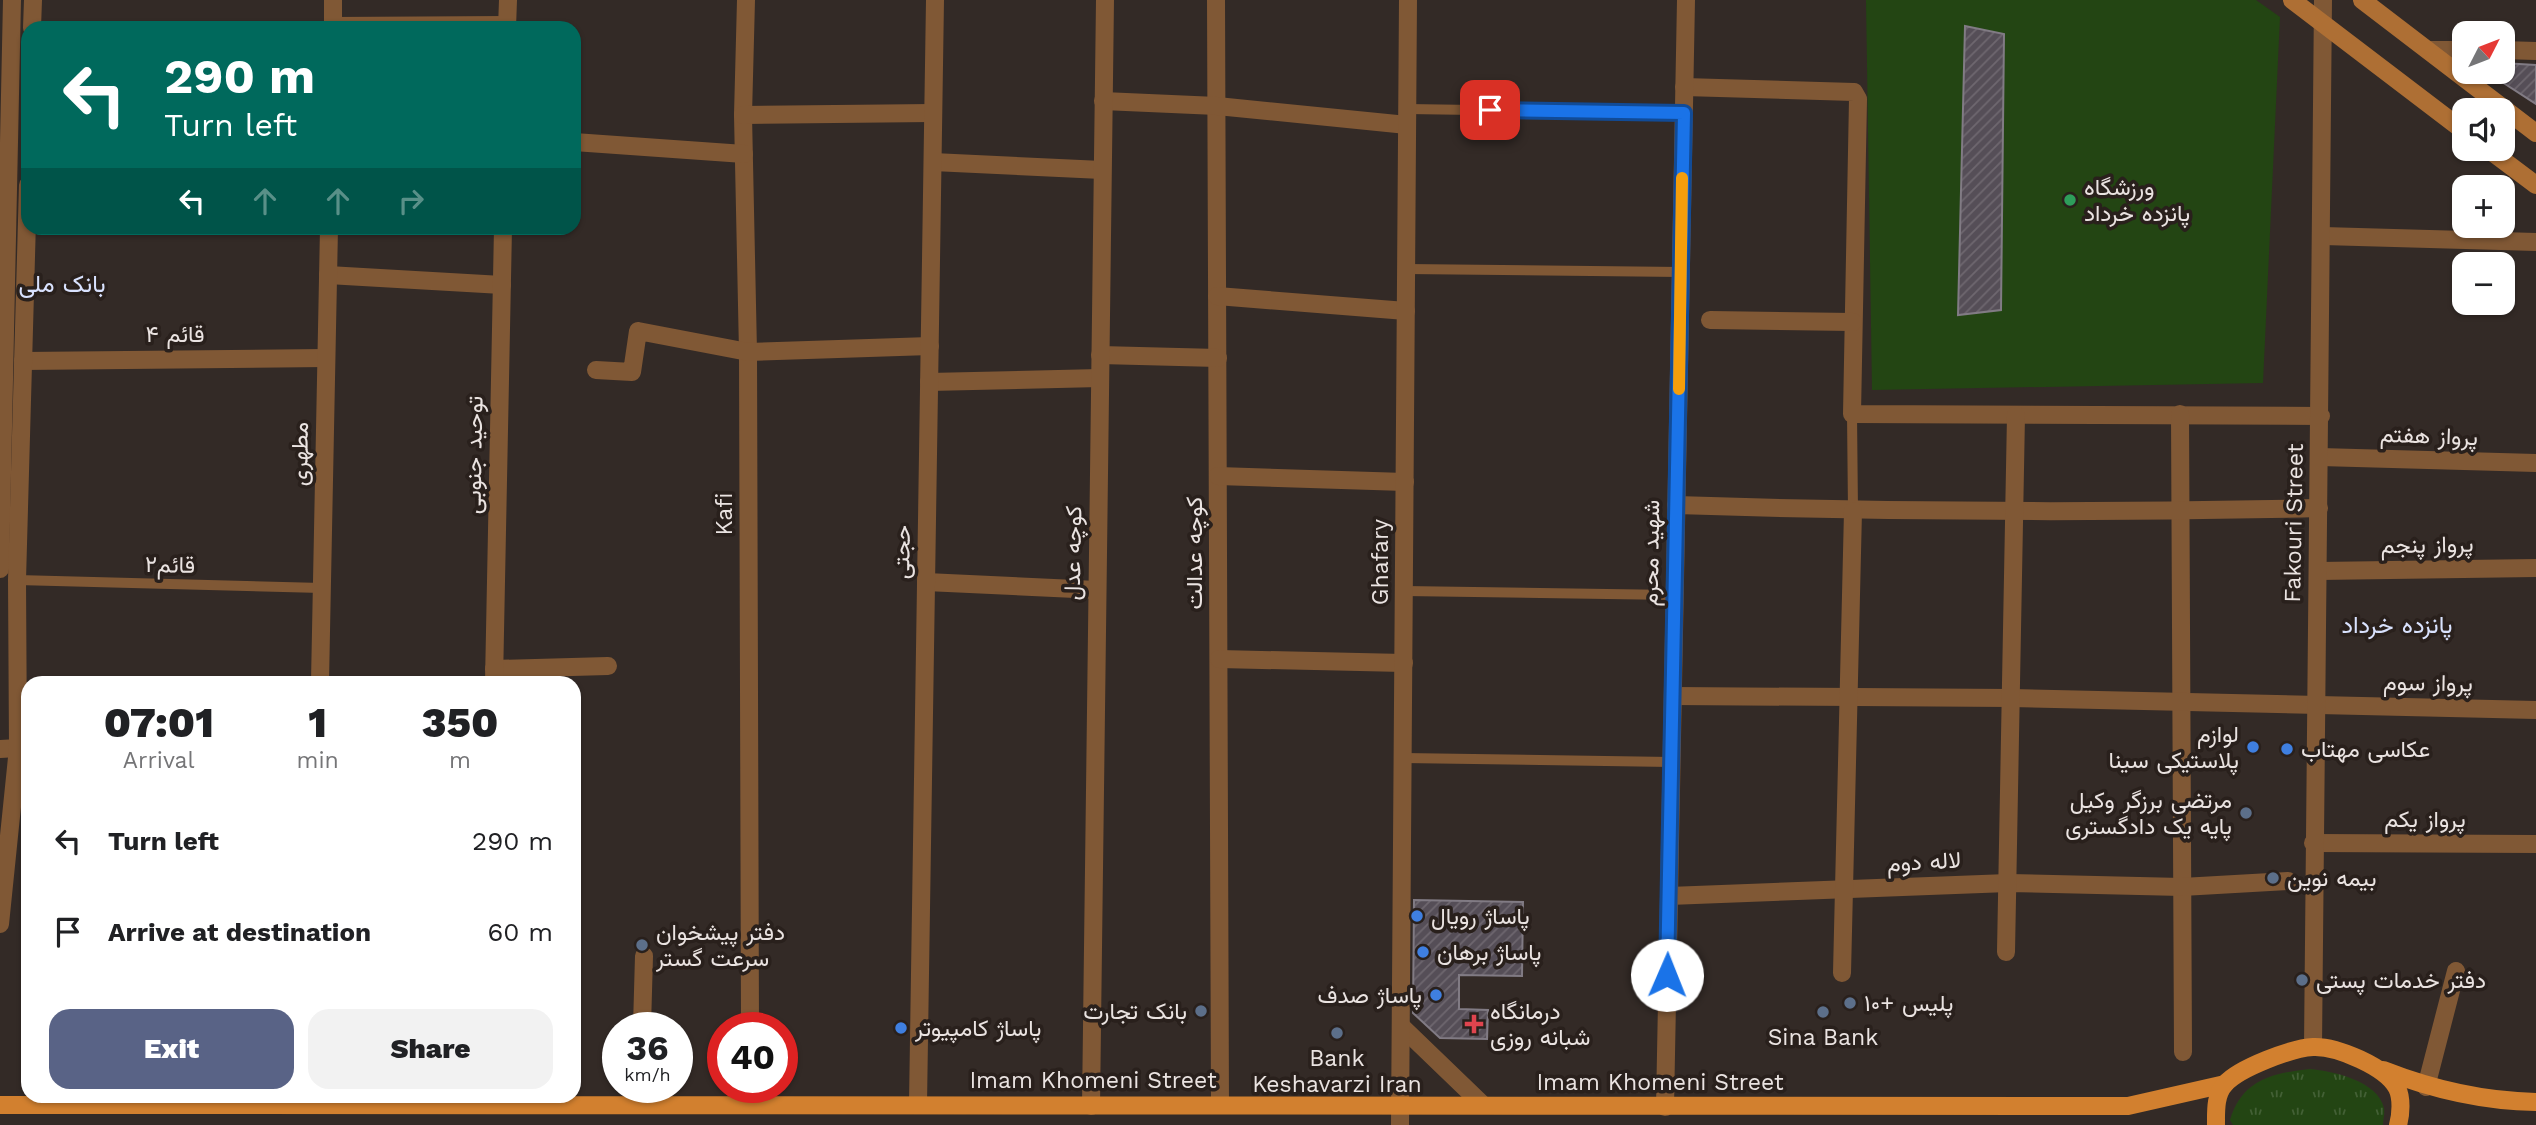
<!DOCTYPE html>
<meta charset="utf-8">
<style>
:root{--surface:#fff;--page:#f2f2f2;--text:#202124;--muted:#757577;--accent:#596386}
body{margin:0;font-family:"Work Sans",Vazirmatn,sans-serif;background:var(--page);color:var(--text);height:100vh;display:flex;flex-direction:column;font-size:26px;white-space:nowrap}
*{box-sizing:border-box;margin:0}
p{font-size:23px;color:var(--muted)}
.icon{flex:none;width:38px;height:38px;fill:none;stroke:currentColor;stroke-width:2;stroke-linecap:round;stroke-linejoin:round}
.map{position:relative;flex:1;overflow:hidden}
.details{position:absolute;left:21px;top:676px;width:560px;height:427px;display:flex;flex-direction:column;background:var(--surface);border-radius:21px;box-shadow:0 2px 5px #0004}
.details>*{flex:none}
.guide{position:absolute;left:21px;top:21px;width:560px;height:214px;border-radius:21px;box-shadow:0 2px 5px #0004;background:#00695c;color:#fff;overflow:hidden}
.needle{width:46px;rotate:48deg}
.fabs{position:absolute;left:2452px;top:21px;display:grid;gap:14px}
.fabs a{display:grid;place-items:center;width:63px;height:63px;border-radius:14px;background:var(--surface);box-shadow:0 2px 5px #0004;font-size:35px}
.speed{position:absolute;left:602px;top:1012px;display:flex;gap:14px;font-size:35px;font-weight:700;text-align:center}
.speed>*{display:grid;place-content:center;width:91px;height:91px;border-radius:50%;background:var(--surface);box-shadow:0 2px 5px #0004;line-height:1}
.speed small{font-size:18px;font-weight:400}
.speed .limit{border:10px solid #d22;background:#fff;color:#111}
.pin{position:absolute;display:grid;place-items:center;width:60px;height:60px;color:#fff;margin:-30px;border-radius:14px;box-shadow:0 4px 10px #0006}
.me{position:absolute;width:77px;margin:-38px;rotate:1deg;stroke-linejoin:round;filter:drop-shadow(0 0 5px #0008)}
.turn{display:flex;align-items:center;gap:24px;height:147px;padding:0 28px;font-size:32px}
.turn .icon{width:91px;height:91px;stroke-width:2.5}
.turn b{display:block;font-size:49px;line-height:60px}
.lanes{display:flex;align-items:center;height:66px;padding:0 28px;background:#0003;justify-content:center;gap:35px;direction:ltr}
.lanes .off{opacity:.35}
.eta{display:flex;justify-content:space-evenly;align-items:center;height:119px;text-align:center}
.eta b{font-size:42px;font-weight:800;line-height:49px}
.action{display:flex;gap:14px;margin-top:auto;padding:14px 28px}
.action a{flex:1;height:80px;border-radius:21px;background:var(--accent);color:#fff;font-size:28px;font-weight:800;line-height:80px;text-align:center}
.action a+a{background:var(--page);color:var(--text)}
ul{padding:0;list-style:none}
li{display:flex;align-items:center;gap:21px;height:91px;padding:0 28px}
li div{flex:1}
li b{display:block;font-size:26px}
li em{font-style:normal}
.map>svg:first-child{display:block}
.grass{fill:url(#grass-tufts)}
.pitch{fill:#234513}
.building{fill:url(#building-hatch);stroke:#817b84;stroke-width:2}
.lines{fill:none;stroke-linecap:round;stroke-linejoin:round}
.service{stroke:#805835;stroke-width:10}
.minor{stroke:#805835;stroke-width:18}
.tertiary{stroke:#805835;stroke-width:18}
.secondary{stroke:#ae6f34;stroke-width:18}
.primary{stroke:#d2802f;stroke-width:18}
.route-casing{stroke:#114b97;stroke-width:18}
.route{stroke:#1a73e8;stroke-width:12}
.slow{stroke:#f59e0b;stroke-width:12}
.leisure-dot{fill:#2e9e5b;stroke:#29201c;stroke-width:2.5}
.shop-dot{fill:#3f7fe0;stroke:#29201c;stroke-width:2.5}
.service-dot{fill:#5c6f8a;stroke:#29201c;stroke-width:2.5}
.health-dot{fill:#e0444e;stroke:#29201c;stroke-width:2.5}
.labels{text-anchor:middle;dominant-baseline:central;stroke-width:7;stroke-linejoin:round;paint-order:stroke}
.poi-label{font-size:23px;fill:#eae3e1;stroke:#29201c;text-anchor:start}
.street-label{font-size:23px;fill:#eae3e1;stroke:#29201c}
.neighbourhood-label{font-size:24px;fill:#d9e2fe;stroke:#29201c}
</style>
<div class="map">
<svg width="2536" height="1125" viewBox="0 0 2536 1125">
<defs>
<pattern id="grass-tufts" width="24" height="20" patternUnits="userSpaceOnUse" patternTransform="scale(1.75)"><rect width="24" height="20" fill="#234513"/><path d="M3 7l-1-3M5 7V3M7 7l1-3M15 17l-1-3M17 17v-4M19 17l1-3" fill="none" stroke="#436035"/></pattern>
<pattern id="building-hatch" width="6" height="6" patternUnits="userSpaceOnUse" patternTransform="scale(1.75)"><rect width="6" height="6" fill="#554e57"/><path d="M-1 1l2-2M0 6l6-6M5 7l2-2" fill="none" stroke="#6e676f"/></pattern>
</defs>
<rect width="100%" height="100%" fill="#332a26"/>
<path class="grass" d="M2310 1069C2333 1071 2378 1081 2384 1108 2385 1113 2383 1120 2383 1125H2233L2230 1120C2242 1080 2272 1073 2310 1069Z"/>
<path class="pitch" d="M1866 0H2256L2280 17 2263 383 1872 390Z"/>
<g class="building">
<path d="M1965 26 2004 34 2001 310 1958 315Z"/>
<path d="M2502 63 2536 65V104L2502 82Z"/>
<path d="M1414 900 1523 902 1522 976 1459 975V1009L1488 1010 1487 1039 1440 1038 1413 1013Z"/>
</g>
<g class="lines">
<g class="service">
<path d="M1407 109 1684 113"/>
<path d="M1406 269 1681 272"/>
<path d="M1852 414 1853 511"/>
<path d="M17 580 322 588"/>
<path d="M1404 591 1674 595"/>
<path d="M1403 758 1671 762"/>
</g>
<g class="minor">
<path d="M746 0 743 115 748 352 750 1027"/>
<path d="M1216 0 1220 1105"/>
<path d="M333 26 507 25"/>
<path d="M333 28V0"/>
<path d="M2430 50H2464"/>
<path d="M2502 50 2536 51"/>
<path d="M1684 87 1854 92 1858 99 1852 414 2321 416"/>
<path d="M1103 101 1217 106 1407 125"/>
<path d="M743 115 932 113"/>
<path d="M574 142 744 154"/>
<path d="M933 162 1102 170"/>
<path d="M2323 236 2536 242"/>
<path d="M328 275 502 285"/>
<path d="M1217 296 1406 311"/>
<path d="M1710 320 1853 322"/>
<path d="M1100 355 1218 358"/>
<path d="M23 361 326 358"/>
<path d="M596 370 632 372 638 331 748 352 930 346"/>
<path d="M929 382 1100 378"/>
<path d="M2180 414 2183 1052"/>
<path d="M2320 457 2536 463"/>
<path d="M1218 476 1405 482"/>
<path d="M1676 505C1890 512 2105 513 2319 508"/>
<path d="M2318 571 2536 568"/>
<path d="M926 582 1097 590"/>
<path d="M1219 659 1404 663"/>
<path d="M494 669 608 666"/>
<path d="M320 682 329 228"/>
<path d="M1673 696 2011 698 2536 710"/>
<path d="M0 749 18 748"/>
<path d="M2313 843 2536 844"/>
<path d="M1669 896 2008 883 2182 887 2288 881"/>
<path d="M2006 952 2016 415"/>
<path d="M1842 973 1853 511"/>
<path d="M642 1027 644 956"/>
<path d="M750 1087V1105"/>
<path d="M2426 1087 2456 971"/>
<path d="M640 1105 641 1087"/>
<path d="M1091 1106 1105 0"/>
</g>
<g class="tertiary">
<path d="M32 28 33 0"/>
<path d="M507 28 508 0"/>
<path d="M0 569 12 0"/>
<path d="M494 682 503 228"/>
<path d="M0 924 18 748 17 580 28 185"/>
<path d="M1401 1026 1483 1105"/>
<path d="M2313 1047 2323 0"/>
<path d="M918 1104 935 0"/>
<path d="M1665 1107 1686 0"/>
<path d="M1400 1125 1408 0"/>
</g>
<g class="secondary">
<path d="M2292 0 2464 131"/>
<path d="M2362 0 2536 133"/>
<path d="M2488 149 2536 185"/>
</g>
<g class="primary">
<path d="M2383 1070C2434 1090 2482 1101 2536 1102"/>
<path d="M0 1105 2128 1106 2225 1084"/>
<path d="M2216 1125C2216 1111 2215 1095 2225 1084 2239 1068 2292 1048 2313 1047 2337 1046 2386 1067 2397 1088 2402 1098 2401 1114 2398 1125"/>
</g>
</g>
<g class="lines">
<defs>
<path id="route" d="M1490 110 1684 113 1667 975"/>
</defs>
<use href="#route" class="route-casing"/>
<use href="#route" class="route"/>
<path class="slow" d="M1679 389 1682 178"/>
</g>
<circle class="leisure-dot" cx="2070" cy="200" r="7"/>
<g class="shop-dot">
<circle cx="2253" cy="747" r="7"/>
<circle cx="2287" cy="749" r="7"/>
<circle cx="1417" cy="916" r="7"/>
<circle cx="1423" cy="952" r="7"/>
<circle cx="1436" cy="995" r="7"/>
<circle cx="901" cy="1028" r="7"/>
</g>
<g class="service-dot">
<circle cx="2246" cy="813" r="7"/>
<circle cx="2273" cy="878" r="7"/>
<circle cx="642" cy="945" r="7"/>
<circle cx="2302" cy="980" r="7"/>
<circle cx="1850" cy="1003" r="7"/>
<circle cx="1201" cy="1011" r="7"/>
<circle cx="1823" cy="1012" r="7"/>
<circle cx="1337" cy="1033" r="7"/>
</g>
<path class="health-dot" d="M1470.5 1013.5h7v7h7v7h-7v7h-7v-7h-7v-7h7z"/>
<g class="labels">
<g class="poi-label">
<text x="2084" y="187">ورزشگاه<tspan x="2084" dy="26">پانزده خرداد</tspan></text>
<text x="2239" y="734" text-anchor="end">لوازم<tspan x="2239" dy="26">پلاستیکی سینا</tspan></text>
<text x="2301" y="749">عکاسی مهتاب</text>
<text x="2232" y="800" text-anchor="end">مرتضی برزگر وکیل<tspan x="2232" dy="26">پایه یک دادگستری</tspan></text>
<text x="2287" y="878">بیمه نوین</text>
<text x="1431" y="916">پاساژ رویال</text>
<text x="656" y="932">دفتر پیشخوان<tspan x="656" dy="26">سرعت گستر</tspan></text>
<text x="1437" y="952">پاساژ برهان</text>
<text x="2316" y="980">دفتر خدمات پستی</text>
<text x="1422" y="995" text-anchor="end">پاساژ صدف</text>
<text x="1864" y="1003">پلیس +۱۰</text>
<text x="1187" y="1011" text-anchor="end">بانک تجارت</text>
<text x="1490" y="1011">درمانگاه<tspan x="1490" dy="26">شبانه روزی</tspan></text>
<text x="915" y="1028">پاساژ کامپیوتر</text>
<text x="1823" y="1037" text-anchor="middle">Sina Bank</text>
<text x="1337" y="1058" text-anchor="middle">Bank<tspan x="1337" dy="26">Keshavarzi Iran</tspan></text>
</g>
<g class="street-label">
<text x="175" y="334">قائم ۴</text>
<text transform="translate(2429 436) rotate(2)">پرواز هفتم</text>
<text transform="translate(300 454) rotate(-89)">مطهری</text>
<text transform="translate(474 455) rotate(-89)">توحید جنوبی</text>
<text transform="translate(724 514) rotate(-90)">Kafi</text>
<text transform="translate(2294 523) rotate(-89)">Fakouri Street</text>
<text transform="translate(2427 545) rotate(-1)">پرواز پنجم</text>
<text transform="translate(902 552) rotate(-89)">حجتی</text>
<text transform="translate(1073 553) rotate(-89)">کوچه عدل</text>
<text transform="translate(1194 553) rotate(-90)">کوچه عدالت</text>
<text transform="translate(1651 553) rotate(-89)">شهید محرم</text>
<text transform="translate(1380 562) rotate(-90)">Ghafary</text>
<text transform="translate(170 565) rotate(1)">قائم۲</text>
<text transform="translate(2428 683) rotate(1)">پرواز سوم</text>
<text x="2425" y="819">پرواز یکم</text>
<text transform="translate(1924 862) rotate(-3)">لاله دوم</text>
<text x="1093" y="1080">Imam Khomeni Street</text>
<text x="1660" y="1082">Imam Khomeni Street</text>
</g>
<g class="neighbourhood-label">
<text x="62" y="284">بانک ملی</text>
<text x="2397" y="625">پانزده خرداد</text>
</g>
</g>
</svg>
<div class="fabs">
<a><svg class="needle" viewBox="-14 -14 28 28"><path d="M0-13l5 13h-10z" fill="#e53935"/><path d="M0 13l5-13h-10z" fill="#757577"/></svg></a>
<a><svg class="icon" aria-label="sound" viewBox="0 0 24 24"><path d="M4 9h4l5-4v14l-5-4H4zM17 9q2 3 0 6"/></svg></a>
<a>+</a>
<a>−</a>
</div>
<div class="speed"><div>36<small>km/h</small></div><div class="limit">40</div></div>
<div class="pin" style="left:1490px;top:110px;background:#d93025"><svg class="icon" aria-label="arrive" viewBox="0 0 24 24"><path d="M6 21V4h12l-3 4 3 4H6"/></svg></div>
<svg class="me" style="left:1667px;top:975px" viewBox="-20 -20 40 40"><circle r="19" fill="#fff"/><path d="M0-13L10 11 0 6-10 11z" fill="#1a73e8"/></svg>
<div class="guide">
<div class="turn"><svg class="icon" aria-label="left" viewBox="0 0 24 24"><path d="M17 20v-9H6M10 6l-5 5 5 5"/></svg><div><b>290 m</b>Turn left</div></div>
<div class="lanes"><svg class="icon" aria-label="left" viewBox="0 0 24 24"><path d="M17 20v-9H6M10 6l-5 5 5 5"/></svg><svg class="icon off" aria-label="ahead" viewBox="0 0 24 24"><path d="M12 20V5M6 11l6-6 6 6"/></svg><svg class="icon off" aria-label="ahead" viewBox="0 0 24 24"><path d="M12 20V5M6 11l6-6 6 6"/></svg><svg class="icon off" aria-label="right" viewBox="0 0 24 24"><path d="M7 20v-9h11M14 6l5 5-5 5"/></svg></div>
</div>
<section class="details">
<div class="eta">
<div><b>07:01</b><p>Arrival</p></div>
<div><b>1</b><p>min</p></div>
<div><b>350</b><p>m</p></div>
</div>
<ul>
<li><svg class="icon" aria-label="left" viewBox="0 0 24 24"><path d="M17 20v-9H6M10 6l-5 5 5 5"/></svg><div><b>Turn left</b></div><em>290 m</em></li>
<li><svg class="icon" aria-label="arrive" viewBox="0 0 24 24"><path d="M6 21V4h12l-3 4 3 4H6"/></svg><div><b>Arrive at destination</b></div><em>60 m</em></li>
</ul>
<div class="action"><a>Exit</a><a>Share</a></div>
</section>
</div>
